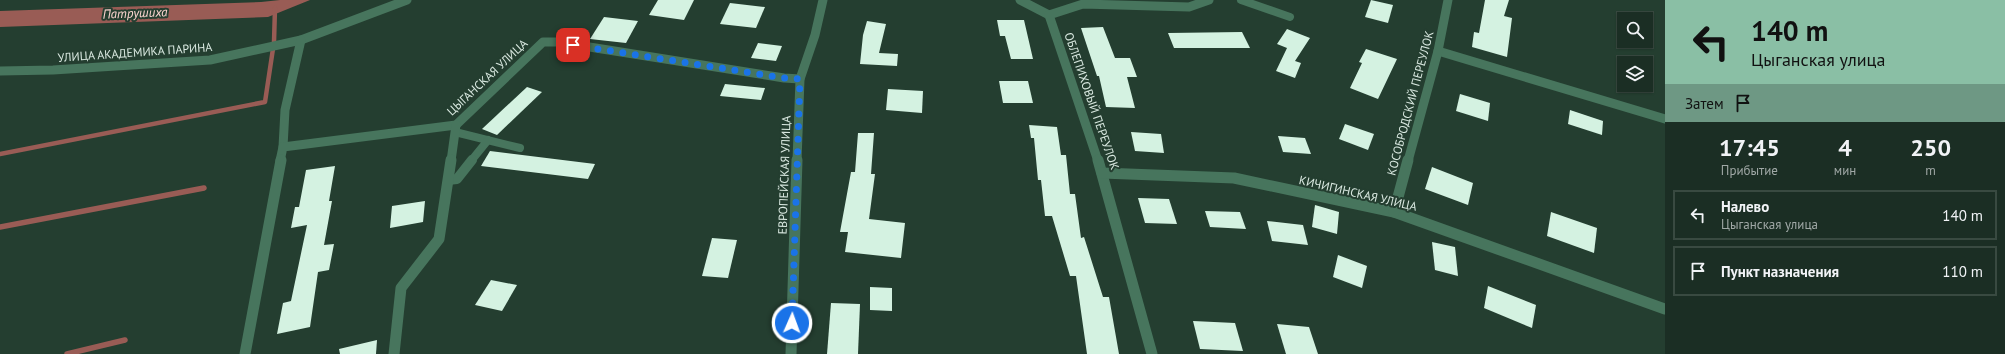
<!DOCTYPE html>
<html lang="ru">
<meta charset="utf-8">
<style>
:root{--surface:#1b2e24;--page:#283a31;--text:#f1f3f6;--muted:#a0a8a6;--line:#394a41}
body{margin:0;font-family:"PT Sans",sans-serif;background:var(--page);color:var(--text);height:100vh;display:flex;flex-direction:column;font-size:15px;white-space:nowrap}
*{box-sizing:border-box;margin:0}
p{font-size:13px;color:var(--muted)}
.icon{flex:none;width:22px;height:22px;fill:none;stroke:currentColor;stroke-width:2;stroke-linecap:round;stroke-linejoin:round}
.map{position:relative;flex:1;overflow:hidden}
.drawer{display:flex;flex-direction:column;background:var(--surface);width:340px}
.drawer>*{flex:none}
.banner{background:#8abfa5;color:#111;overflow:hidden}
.tools{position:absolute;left:1617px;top:12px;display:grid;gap:8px}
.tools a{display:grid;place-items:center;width:36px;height:36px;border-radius:0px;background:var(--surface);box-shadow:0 1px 3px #0004,0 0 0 1px var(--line);font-size:20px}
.pin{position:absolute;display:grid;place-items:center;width:34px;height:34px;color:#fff;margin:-17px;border-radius:8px;box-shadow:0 2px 6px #0006}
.me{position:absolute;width:44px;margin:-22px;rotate:2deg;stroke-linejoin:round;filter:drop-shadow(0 0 3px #0008)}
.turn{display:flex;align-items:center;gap:14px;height:84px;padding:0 20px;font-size:18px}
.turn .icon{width:52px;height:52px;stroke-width:2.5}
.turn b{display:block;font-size:28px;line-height:34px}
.then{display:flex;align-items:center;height:38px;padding:0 20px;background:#0003;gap:8px;font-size:15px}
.eta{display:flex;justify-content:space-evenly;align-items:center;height:68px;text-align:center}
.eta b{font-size:24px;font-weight:800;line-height:28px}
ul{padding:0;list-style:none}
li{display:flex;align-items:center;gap:12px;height:50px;margin:0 8px 6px;padding:0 12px;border:2px solid var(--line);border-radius:0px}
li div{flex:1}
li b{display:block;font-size:15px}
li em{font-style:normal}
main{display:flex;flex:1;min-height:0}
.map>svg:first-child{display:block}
.water{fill:#995c55}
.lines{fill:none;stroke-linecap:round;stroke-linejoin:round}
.stream-far1{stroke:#995c55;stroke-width:4.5}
.stream{stroke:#995c55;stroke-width:5.5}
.building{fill:#d4f2e1}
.service-far1{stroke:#47755d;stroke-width:8}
.service{stroke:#47755d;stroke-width:10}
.minor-far1{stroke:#47755d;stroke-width:9}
.minor{stroke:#47755d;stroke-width:11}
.tertiary-far1{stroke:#47755d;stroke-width:9}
.tertiary{stroke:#47755d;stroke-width:11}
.route{stroke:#1a73e8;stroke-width:7;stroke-dasharray:0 12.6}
.labels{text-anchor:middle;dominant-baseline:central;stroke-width:4;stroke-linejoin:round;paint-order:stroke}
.street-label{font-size:12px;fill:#dae9e1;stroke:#243e30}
.water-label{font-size:13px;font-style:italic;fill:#fdd5d0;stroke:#243e30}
</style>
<main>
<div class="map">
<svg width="1665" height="354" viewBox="0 0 1665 354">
<rect width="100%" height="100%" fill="#243e30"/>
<path class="water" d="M280 0H310L268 17 0 27V11L261 2Z"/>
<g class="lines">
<path class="stream-far1" d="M0 154 265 102 274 42 275 8"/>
<g class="stream">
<path d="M0 227 204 188"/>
<path d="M67 354 125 340"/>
</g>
</g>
<g class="building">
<path d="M658 0H694L684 20 649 15Z"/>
<path d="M1371 0 1393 5 1388 23 1365 17Z"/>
<path d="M1485 0H1509L1504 16 1512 18 1507 57 1472 47 1474 32 1479 33Z"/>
<path d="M730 3 765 7 756 28 720 24Z"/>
<path d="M604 17 638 21 626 43 590 39Z"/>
<path d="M997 20H1024L1033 59H1011L1005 36H1000Z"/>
<path d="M867 21 886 24 879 53 898 54 897 66 860 64 863 35Z"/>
<path d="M1103 27 1115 58H1130L1137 77H1127L1135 108 1106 107 1099 76H1097L1081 28Z"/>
<path d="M1287 29 1310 38 1295 61 1301 63 1295 78 1276 71 1287 48 1277 44Z"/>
<path d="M1242 32 1250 48H1174L1168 33Z"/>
<path d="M758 43 782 46 776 61 751 58Z"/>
<path d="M1366 49 1397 59 1378 99 1350 88 1362 63 1359 62Z"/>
<path d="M999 81H1028L1033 103H1003Z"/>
<path d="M725 84 765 88 761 100 720 96Z"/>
<path d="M527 87 542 92 497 135 482 129Z"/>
<path d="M888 89 923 91 922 113 886 110Z"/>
<path d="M1460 94 1490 103 1488 121 1456 111Z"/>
<path d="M1570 110 1603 121 1602 135 1568 124Z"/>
<path d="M1345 124 1374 134 1368 150 1339 139Z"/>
<path d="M1029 125 1057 127 1061 155H1066L1070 194H1075L1081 238 1084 237 1103 297H1109L1119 354H1087L1076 276H1070L1052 216H1045L1041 180H1038L1034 138H1031Z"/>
<path d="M1131 132 1161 134 1164 153 1135 151Z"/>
<path d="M858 133H874L871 174H875L869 219 905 223 901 258 845 252 848 232H840L851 172H855Z"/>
<path d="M1278 136 1305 138 1311 154 1283 152Z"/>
<path d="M490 151 595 164 588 179 481 166Z"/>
<path d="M335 166 329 201H332L324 245 334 244 329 270 318 272 310 327 277 334 283 303 291 301 307 225 291 228 295 207H299L306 170Z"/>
<path d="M1432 167 1473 183 1468 205 1425 189Z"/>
<path d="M1138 198 1169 199 1177 224 1145 223Z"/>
<path d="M425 201 423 222 390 228 392 206Z"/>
<path d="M1315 205 1339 212 1337 234 1312 227Z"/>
<path d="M1205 211 1240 212 1246 229 1210 227Z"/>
<path d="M1551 212 1597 228 1594 253 1547 236Z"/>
<path d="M1267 221 1303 225 1308 245 1272 241Z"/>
<path d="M712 238 737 240 728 278 702 276Z"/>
<path d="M1432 242 1455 247 1458 276 1435 270Z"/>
<path d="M1338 255 1367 266 1362 288 1333 277Z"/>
<path d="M491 280 517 285 502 311 475 305Z"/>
<path d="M1488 286 1536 305 1532 328 1484 308Z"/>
<path d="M870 287 892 288V311L870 310Z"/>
<path d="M831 303 860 304 858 354H827Z"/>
<path d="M1193 321 1235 323 1243 351 1200 349Z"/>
<path d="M1277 324 1309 327 1318 354H1286Z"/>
<path d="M377 340 376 354H340L339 349Z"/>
</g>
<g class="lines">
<g class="service-far1">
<path d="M1241 0 1290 17"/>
<path d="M455 132 520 148"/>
<path d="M471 161 488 140"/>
</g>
<path class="service" d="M448 180 457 179 472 160"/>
<g class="minor-far1">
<path d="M1020 0 1049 15"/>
<path d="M1438 51 1665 119"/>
<path d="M0 71 53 70 210 60 301 40 407 0"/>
<path d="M283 147 285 110 301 40"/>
<path d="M280 161 283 147 456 125 543 42H558L784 78 800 79"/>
<path d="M451 161 456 125"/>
<path d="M1098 161 1049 15 1083 4 1189 7 1209 0"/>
<path d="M1408 161 1438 51 1448 0"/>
</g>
<g class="minor">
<path d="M1098 160 1152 354"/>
<path d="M1102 173 1234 178 1394 212 1665 309"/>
<path d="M1394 212 1408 160"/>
<path d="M245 354 281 160"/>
<path d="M394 354 401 288 439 239 451 160"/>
</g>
<path class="tertiary-far1" d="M797 161 800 79 815 35 823 0"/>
<path class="tertiary" d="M791 354 797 160"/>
</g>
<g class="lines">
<path class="route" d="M573 45 784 78 800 79 792 323"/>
</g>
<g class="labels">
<g class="street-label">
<text transform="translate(135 52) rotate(-4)">УЛИЦА АКАДЕМИКА ПАРИНА</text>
<text transform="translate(487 77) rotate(-43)">ЦЫГАНСКАЯ УЛИЦА</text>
<text transform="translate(1092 101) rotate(71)">ОБЛЕПИХОВЫЙ ПЕРЕУЛОК</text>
<text transform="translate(1410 103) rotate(-75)">КОСОБРОДСКИЙ ПЕРЕУЛОК</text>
<text transform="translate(784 175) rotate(-88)">ЕВРОПЕЙСКАЯ УЛИЦА</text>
<text transform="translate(1358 193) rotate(13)">КИЧИГИНСКАЯ УЛИЦА</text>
</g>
<g class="water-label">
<text transform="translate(135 13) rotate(-2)">Патрушиха</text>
</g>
</g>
</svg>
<div class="tools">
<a><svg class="icon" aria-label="search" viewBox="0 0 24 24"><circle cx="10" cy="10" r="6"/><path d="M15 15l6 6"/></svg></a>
<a><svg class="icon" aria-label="layers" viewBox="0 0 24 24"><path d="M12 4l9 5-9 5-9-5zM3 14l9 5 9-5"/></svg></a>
</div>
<div class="pin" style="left:573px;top:45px;background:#d93025"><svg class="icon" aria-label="arrive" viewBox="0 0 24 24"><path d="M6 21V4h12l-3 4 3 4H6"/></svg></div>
<svg class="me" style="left:792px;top:323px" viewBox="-20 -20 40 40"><circle r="17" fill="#1a73e8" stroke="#fff" stroke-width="3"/><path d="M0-11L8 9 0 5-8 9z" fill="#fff"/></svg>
</div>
<section class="drawer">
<div class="banner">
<div class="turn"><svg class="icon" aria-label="left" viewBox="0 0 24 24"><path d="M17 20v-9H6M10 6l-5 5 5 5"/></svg><div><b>140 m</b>Цыганская улица</div></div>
<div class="then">Затем<svg class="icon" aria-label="arrive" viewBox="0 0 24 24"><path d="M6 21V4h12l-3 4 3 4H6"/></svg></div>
</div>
<div class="eta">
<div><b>17:45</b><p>Прибытие</p></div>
<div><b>4</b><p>мин</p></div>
<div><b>250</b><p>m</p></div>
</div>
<ul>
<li><svg class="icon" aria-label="left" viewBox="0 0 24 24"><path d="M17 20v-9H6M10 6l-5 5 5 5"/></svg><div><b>Налево</b><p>Цыганская улица</p></div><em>140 m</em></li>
<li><svg class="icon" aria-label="arrive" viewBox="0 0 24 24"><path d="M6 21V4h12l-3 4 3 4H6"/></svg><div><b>Пункт назначения</b></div><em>110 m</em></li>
</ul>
</section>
</main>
